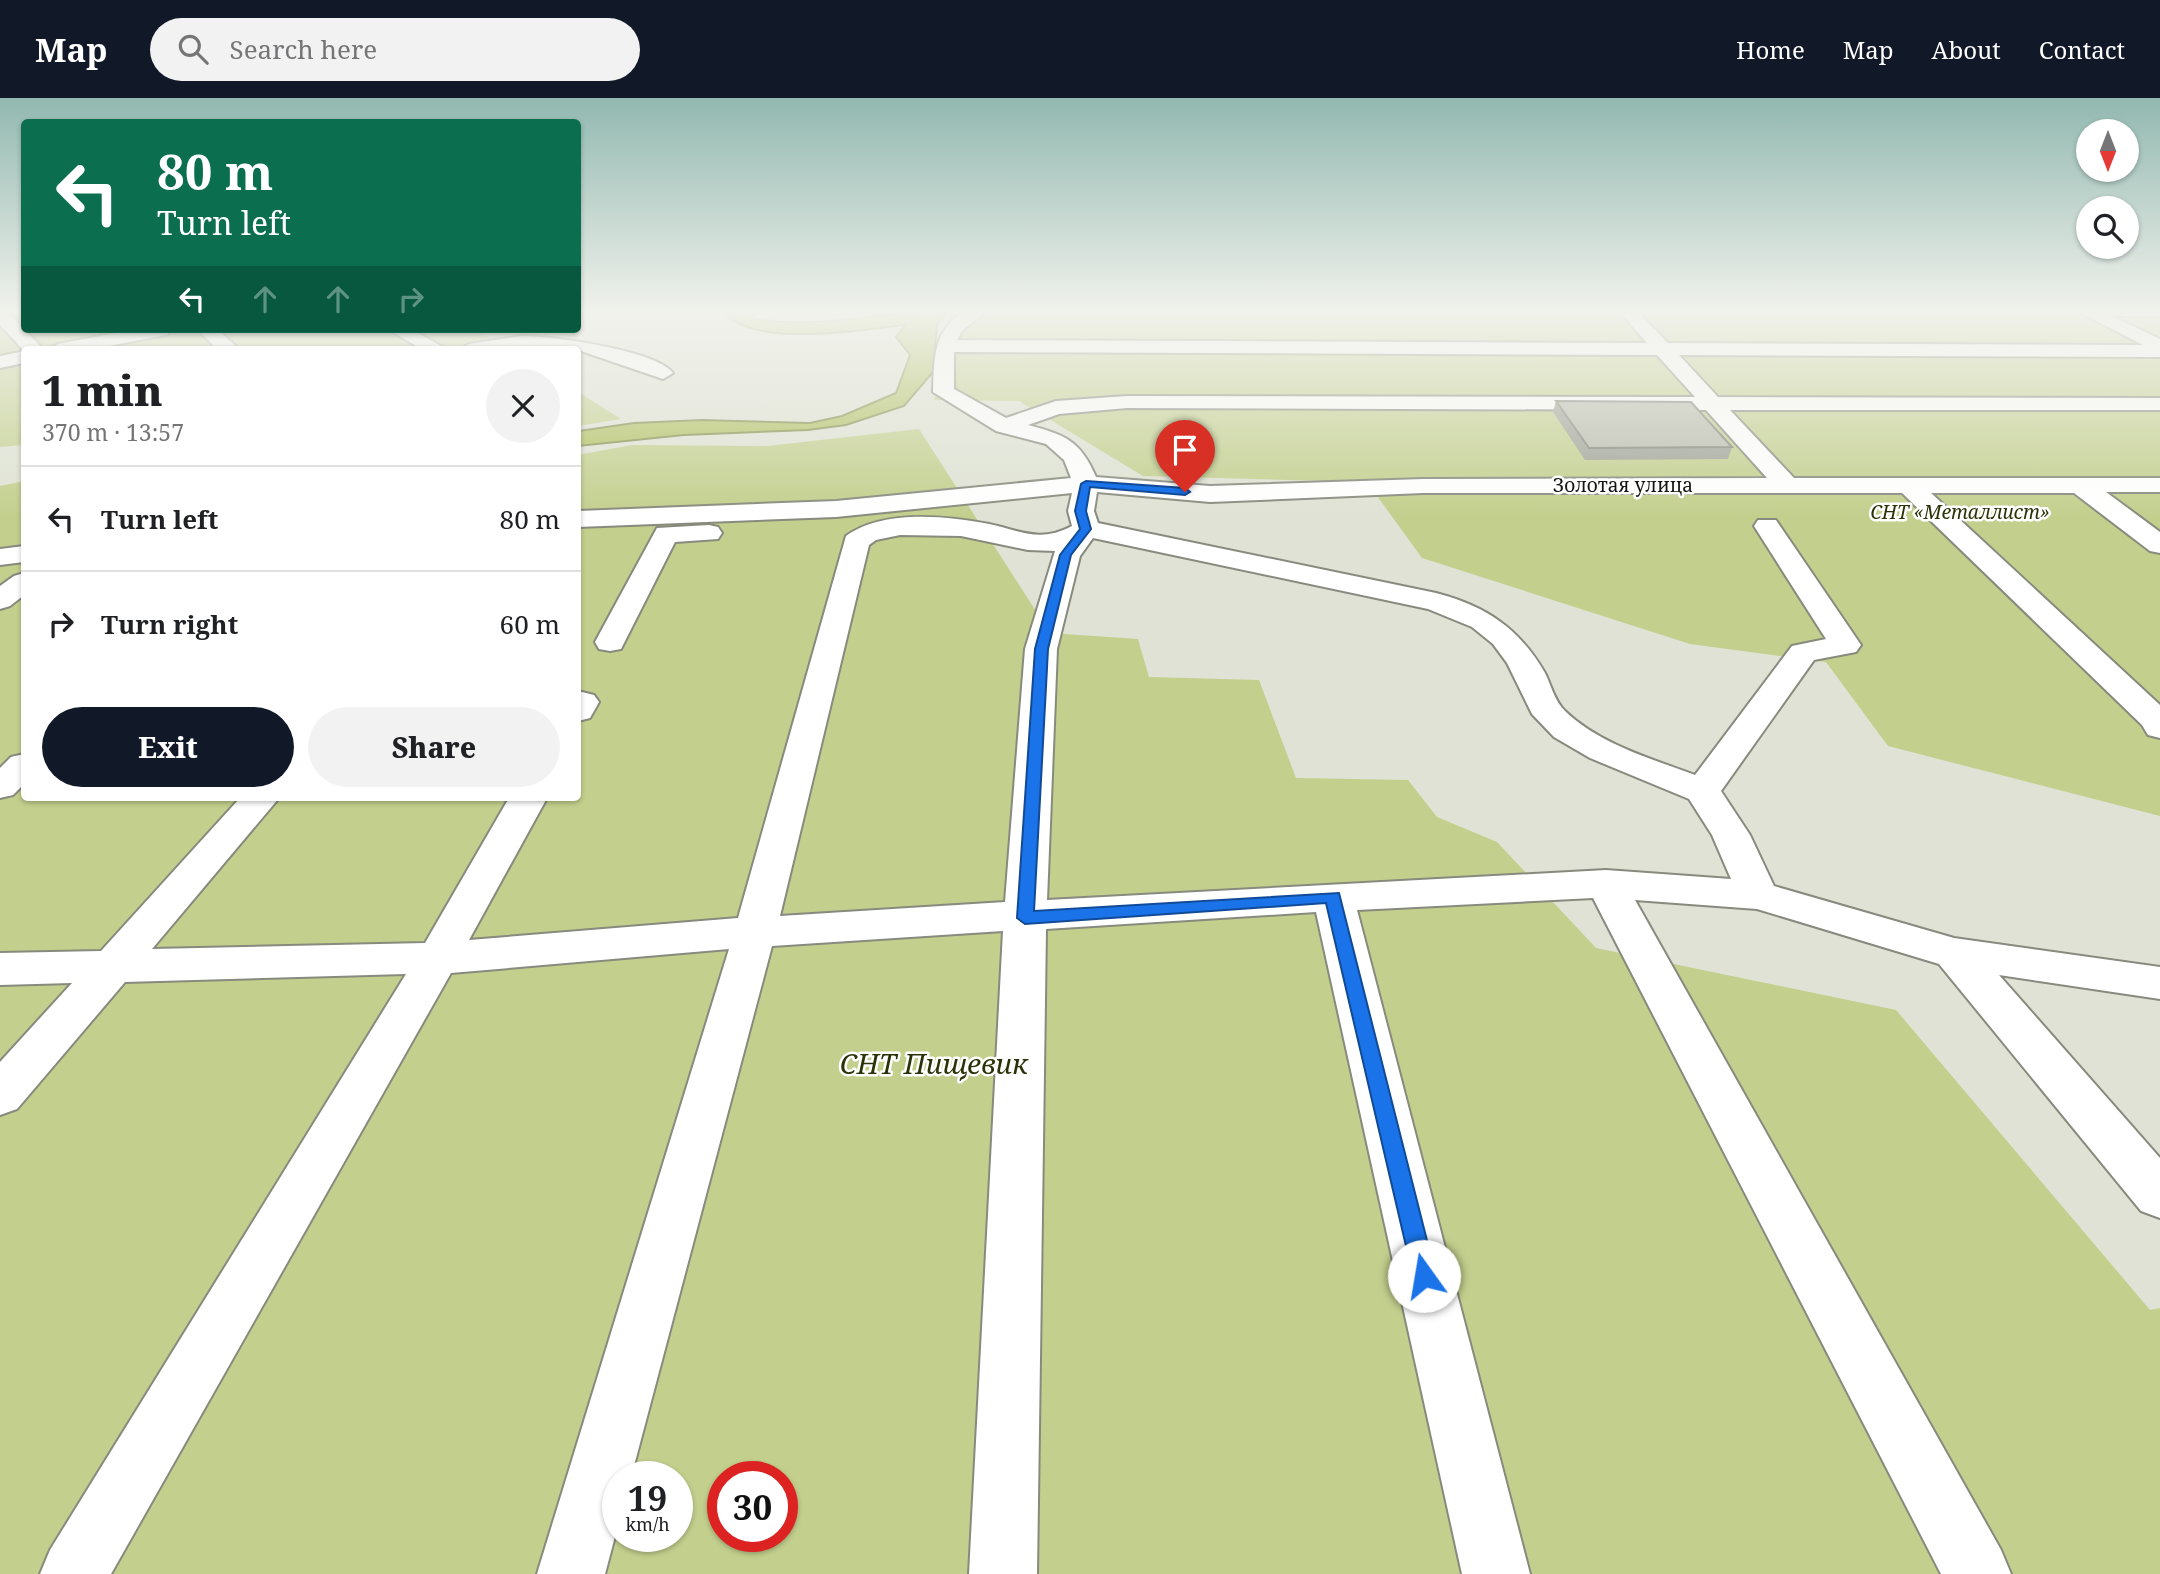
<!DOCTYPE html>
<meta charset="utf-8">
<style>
:root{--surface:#fff;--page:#f2f2f2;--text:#202124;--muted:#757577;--line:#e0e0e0;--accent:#111827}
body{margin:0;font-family:"Noto Serif",serif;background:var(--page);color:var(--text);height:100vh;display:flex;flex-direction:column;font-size:26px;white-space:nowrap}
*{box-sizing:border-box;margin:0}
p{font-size:23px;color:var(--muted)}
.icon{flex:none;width:38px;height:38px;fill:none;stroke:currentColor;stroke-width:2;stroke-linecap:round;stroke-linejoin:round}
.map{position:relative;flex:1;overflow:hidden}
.drawer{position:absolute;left:21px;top:248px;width:560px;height:455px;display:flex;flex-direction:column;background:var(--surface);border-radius:7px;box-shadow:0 2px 5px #0004}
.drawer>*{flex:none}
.top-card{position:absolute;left:21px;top:21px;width:560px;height:214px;border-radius:7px;box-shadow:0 2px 5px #0004;background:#0b6e4f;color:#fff;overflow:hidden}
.needle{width:46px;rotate:180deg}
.controls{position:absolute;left:2076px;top:21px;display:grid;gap:14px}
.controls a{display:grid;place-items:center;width:63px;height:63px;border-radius:50%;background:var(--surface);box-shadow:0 2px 5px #0004;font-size:35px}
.speed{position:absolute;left:602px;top:1363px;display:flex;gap:14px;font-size:35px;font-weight:700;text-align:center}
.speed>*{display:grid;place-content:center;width:91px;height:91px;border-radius:50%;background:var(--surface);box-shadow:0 2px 5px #0004;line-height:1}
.speed small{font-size:18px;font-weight:400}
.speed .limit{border:10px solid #d22;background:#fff;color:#111}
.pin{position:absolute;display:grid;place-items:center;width:60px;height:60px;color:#fff;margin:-72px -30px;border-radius:50% 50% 50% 0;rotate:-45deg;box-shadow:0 0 7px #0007}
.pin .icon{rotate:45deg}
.me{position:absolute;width:77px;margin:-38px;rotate:347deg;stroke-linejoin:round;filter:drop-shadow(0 0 5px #0008)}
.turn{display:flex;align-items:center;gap:24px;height:147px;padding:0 21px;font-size:32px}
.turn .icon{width:91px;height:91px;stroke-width:2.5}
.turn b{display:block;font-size:49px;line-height:60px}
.lanes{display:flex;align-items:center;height:66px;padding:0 21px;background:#0003;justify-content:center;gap:35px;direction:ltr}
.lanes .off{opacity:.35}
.round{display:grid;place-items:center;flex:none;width:74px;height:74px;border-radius:37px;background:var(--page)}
.summary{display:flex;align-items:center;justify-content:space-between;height:119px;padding:0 21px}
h1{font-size:42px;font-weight:800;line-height:52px}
.cta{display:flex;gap:14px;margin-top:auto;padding:14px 21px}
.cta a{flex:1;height:80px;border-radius:42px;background:var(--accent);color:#fff;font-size:28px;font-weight:800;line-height:80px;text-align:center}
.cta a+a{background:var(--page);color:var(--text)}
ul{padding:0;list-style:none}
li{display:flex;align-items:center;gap:21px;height:105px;padding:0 21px;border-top:2px solid var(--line)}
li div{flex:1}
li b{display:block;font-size:26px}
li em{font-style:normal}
header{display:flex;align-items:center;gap:42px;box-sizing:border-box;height:98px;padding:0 35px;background:var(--accent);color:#fff}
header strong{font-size:33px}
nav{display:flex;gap:38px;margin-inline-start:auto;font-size:24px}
.search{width:490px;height:63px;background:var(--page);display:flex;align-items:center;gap:18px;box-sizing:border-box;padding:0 24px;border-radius:38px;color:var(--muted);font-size:26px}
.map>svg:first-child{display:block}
.green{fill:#c3cf8d;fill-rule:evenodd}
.water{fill:#afbf5c;stroke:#808c45;stroke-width:2}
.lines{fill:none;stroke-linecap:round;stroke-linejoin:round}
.minor-casing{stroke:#878a7d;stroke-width:4}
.minor{fill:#fff;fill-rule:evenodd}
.wall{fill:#9fa296}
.building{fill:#b9bcae;stroke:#82847a;stroke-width:2}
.route{fill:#1a73e8;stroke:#114b97;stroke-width:2}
.labels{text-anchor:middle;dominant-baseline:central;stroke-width:5;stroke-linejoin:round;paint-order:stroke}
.far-street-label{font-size:19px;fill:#141510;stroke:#fff}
.far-park-label{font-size:19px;font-style:italic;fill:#2c3207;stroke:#fff}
.near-park-label{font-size:28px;font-style:italic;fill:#2c3207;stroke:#fff}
</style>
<header>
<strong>Map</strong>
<div class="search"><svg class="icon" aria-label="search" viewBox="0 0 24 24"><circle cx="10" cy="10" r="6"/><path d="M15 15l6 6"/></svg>Search here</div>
<nav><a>Home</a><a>Map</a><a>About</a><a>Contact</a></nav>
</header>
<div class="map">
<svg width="2160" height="1476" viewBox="0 0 2160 1476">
<rect width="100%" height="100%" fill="#dfe2d4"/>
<g class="green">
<path d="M0 213H24V231H476L510 252H24V347L0 349Z"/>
<path d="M964 213H2160V718L1888 648 1826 564 1690 546 1422 460 1367 384 1143 378 1019 303 934 302Z"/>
<path d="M578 294 621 321 578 328Z"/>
<path d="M919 331 1050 535 1138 541 1149 579 1259 582 1296 680 1408 682 1437 719 1497 744 1596 850 1896 912 2150 1212 2160 1210V1476H0V388L24 383V700H578V357L632 347 767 348ZM618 1379H677V1438H618ZM723 1379H782V1438H723Z"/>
</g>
<path class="water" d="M722 213H754V221C824 232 880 213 948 213L937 226 933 274 904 308 846 327 808 332 684 337 578 348V333L634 325 702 322 810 325 842 318 896 295 910 257 896 239 905 227C859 232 754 251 722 213Z"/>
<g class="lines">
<defs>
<g id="minor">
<path d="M0 213H7L44 252H24V265L0 270V258L24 253 0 227Z"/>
<path d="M965 213H986L962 233 957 242 1647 245 1619 213H1637L1668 245 2143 247 2077 213H2160V218H2112L2160 241V259L1679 257 1718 299 2160 300V312H1730L1794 380H2160V394H2106L2160 434V455L2150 453 2074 395H1931L2160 607V640L2148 637 2142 627 1902 395H1423L1210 404 1097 394 1094 413 1098 425 1436 495C1486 508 1519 530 1545 575 1551 587 1555 604 1565 613 1599 646 1652 661 1695 677L1792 548 1826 541 1754 428 1758 422H1776L1861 547 1856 554 1814 562 1721 693 1750 737 1774 788 1954 840 2160 869V901L1999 877 2160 1060V1120L2141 1113 1939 866 1757 811 1635 802 2001 1452 2011 1476H1941L1593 800 1357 812 1530 1476H1462L1316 814 1046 831 1037 1476H969L1003 833 772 848 631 1379H618V1427L605 1476H537L729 851 451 875 111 1476H40L50 1452 406 876 125 884 17 1011 0 1017V964L72 885 0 887V855L101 853 240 700H279L152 851 425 845 509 700H547L469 842 738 820 846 438C884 411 946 418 989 426 1022 433 1040 445 1072 428L1068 413 1072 395 836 419 578 429V413L836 403 1071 380 1064 362 1046 346 996 333 933 294C934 260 933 232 965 213ZM954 254 1657 257 1695 299 1127 298 1056 303 1006 320 954 291ZM1127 310 1706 312 1767 380 1423 381 1210 388 1096 379C1080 342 1065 337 1028 327L1059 316ZM900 437 961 438 1028 452 1055 453 1025 551 1005 804 780 818 869 447 876 442ZM1093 440 1428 511 1472 529 1493 546 1507 565 1532 616 1554 639 1590 660 1689 701 1712 737 1731 781 1606 772 1047 802 1057 551 1080 458Z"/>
<path d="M137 231H175L166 237 88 252H48L58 246Z"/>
<path d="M197 231H217L240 252H218Z"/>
<path d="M388 231H411L448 252H423Z"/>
<path d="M522 238C551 238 656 252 673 275L663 281 578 252H459L469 246Z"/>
<path d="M709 427 718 429 722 435 718 441 675 444 621 551 610 553 599 551 595 544 657 430Z"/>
<path d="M24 448V464L0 467V451Z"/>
<path d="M24 475V497L10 508 0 511V488L14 478Z"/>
<path d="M582 594 594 597 599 604 590 620 578 623V595Z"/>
<path d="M24 656V686L13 697 0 700V670L11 659Z"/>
</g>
</defs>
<use href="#minor" class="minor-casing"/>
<use href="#minor" class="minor"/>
</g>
<path class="wall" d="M1556 303 1732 349 1728 361 1585 362 1553 314Z"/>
<path class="building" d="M1556 303 1691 304 1732 349 1589 350Z"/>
<linearGradient id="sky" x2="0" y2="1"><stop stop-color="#91b8b0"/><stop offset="0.51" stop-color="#f1f2ec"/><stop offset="1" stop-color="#f1f2ec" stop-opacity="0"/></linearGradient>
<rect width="2160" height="419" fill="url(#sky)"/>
<path class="route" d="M1086 383 1185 390 1190 394 1185 397 1090 389 1086 413 1091 431 1071 457 1048 551 1034 813 1339 795 1436 1178 1432 1186 1424 1189 1416 1186 1413 1178 1326 805 1025 826 1017 820 1035 551 1060 457 1080 431 1075 413 1081 386Z"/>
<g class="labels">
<g class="far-street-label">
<text x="1623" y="387">Золотая улица</text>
</g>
<g class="far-park-label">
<text x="1960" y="414">СНТ «Металлист»</text>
</g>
<g class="near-park-label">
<text x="934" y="965">СНТ Пищевик</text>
</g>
</g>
</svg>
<div class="controls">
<a><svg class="needle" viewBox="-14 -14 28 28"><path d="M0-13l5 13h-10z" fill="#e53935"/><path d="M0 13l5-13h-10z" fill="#757577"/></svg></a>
<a><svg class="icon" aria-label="search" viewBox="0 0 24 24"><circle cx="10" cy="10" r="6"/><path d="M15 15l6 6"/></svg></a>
</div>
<div class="speed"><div>19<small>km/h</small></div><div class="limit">30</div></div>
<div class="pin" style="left:1185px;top:394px;background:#d93025"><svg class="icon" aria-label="arrive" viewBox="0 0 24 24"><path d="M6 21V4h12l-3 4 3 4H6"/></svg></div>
<svg class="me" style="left:1424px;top:1178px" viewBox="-20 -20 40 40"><circle r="19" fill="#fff"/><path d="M0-13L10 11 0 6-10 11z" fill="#1a73e8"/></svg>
<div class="top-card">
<div class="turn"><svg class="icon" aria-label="left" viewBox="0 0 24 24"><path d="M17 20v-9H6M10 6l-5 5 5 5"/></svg><div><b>80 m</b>Turn left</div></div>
<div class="lanes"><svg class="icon" aria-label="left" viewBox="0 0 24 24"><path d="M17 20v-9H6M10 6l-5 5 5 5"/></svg><svg class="icon off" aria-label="ahead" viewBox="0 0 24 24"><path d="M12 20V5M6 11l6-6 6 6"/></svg><svg class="icon off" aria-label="ahead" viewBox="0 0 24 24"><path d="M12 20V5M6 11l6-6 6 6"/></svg><svg class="icon off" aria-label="right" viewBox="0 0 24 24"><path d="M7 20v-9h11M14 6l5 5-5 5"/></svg></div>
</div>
<section class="drawer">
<div class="summary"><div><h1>1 min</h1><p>370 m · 13:57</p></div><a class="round"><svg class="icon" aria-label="close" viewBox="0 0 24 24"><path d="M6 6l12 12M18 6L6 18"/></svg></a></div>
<ul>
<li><svg class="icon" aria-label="left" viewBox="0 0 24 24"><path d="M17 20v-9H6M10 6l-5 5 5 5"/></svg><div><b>Turn left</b></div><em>80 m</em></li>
<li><svg class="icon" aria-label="right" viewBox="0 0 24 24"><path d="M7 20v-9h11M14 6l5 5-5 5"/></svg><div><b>Turn right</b></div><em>60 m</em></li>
</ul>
<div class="cta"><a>Exit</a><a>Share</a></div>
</section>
</div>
